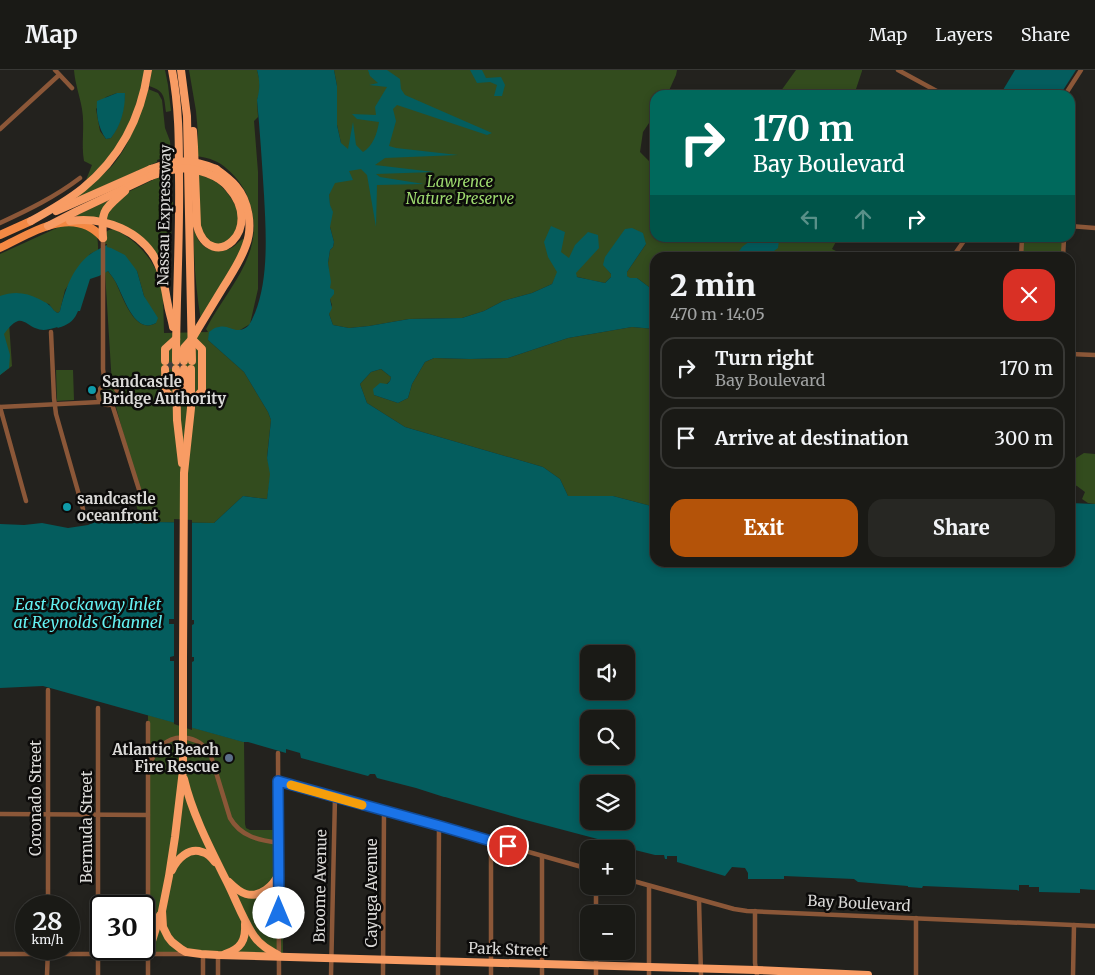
<!DOCTYPE html>
<meta charset="utf-8">
<style>
:root{--surface:#1a1a16;--page:#272723;--text:#f1f3f6;--muted:#9fa1a1;--line:#383835;--accent:#b45309}
body{margin:0;font-family:Merriweather,serif;background:var(--page);color:var(--text);height:100vh;display:flex;flex-direction:column;font-size:19px;white-space:nowrap}
*{box-sizing:border-box;margin:0}
p{font-size:16px;color:var(--muted)}
.icon{flex:none;width:28px;height:28px;fill:none;stroke:currentColor;stroke-width:2;stroke-linecap:round;stroke-linejoin:round}
.map{position:relative;flex:1;overflow:hidden}
.panel{position:absolute;left:650px;top:182px;width:425px;height:315px;display:flex;flex-direction:column;background:var(--surface);border-radius:15px;box-shadow:0 2px 8px #0003,0 0 0 1px var(--line)}
.panel>*{flex:none}
.banner{position:absolute;left:650px;top:20px;width:425px;height:152px;border-radius:15px;box-shadow:0 2px 8px #0003,0 0 0 1px var(--line);background:#00695c;color:#fff;overflow:hidden}
.tools{position:absolute;left:580px;top:575px;display:grid;gap:10px}
.tools a{display:grid;place-items:center;width:55px;height:55px;border-radius:10px;background:var(--surface);box-shadow:0 2px 8px #0003,0 0 0 1px var(--line);font-size:25px}
.speed{position:absolute;left:15px;top:825px;display:flex;gap:10px;font-size:25px;font-weight:700;text-align:center}
.speed>*{display:grid;place-content:center;width:65px;height:65px;border-radius:50%;background:var(--surface);box-shadow:0 2px 8px #0003,0 0 0 1px var(--line);line-height:1}
.speed small{font-size:12px;font-weight:400}
.speed .limit{border:2px solid #111;border-radius:8px;background:#fff;color:#111}
.pin{position:absolute;display:grid;place-items:center;width:42px;height:42px;color:#fff;margin:-21px;border:2px solid #fff;border-radius:50%;box-shadow:0 1px 5px #0007}
.me{position:absolute;width:55px;margin:-28px;rotate:0deg;stroke-linejoin:round;filter:drop-shadow(0 0 4px #0008)}
.turn{display:flex;align-items:center;gap:18px;height:105px;padding:0 20px;font-size:22px}
.turn .icon{width:65px;height:65px;stroke-width:2.5}
.turn b{display:block;font-size:35px;line-height:42px}
.lanes{display:flex;align-items:center;height:48px;padding:0 20px;background:#0003;justify-content:center;gap:25px;direction:ltr}
.lanes .off{opacity:.35}
.round{display:grid;place-items:center;flex:none;width:52px;height:52px;border-radius:15px;background:var(--page)}
.head{display:flex;align-items:center;justify-content:space-between;height:85px;padding:0 20px}
h1{font-size:30px;font-weight:800;line-height:38px}
.cta{display:flex;gap:10px;margin-top:auto;padding:10px 20px}
.cta a{flex:1;height:58px;border-radius:15px;background:var(--accent);color:#fff;font-size:20px;font-weight:800;line-height:58px;text-align:center}
.cta a+a{background:var(--page);color:var(--text)}
ul{padding:0;list-style:none}
li{display:flex;align-items:center;gap:15px;height:62px;margin:0 10px 8px;padding:0 10px;border:2px solid var(--line);border-radius:15px}
li div{flex:1}
li b{display:block;font-size:19px}
li em{font-style:normal}
header{display:flex;align-items:center;gap:30px;box-sizing:border-box;height:70px;padding:0 25px;background:var(--surface);border-bottom:1px solid var(--line)}
header strong{font-size:24px}
nav{display:flex;gap:28px;margin-inline-start:auto;font-size:18px}
.map>svg:first-child{display:block}
.green{fill:#334c1e;fill-rule:evenodd}
.water{fill:#045d5e;fill-rule:evenodd}
.pier{fill:#23221e}
.lines{fill:none;stroke-linecap:round;stroke-linejoin:round}
.trunk-tunnel{stroke:#3f3e3a;stroke-width:8;stroke-dasharray:8 4;stroke-linecap:butt}
.minor{stroke:#8b5738;stroke-width:4.5}
.primary{stroke:#f48944;stroke-width:8}
.trunk{stroke:#f89c64;stroke-width:8}
.trunk-bridge{stroke:#f89c64;stroke-width:8}
.route-casing{stroke:#114b97;stroke-width:12}
.route{stroke:#1a73e8;stroke-width:9}
.slow{stroke:#f59e0b;stroke-width:9}
.culture-dot{fill:#0f9aa8;stroke:#0c0b0a;stroke-width:2}
.service-dot{fill:#5c6f8a;stroke:#0c0b0a;stroke-width:2}
.labels{text-anchor:middle;dominant-baseline:central;stroke-width:5;stroke-linejoin:round;paint-order:stroke}
.park-label{font-size:15px;font-style:italic;fill:#9dd96e;stroke:#0c0b0a}
.street-label{font-size:15px;fill:#dbdad8;stroke:#0c0b0a}
.poi-label{font-size:15px;font-weight:bold;fill:#dbdad8;stroke:#0c0b0a;text-anchor:start}
.water-label{font-size:16px;font-style:italic;fill:#64f2f3;stroke:#0c0b0a}
</style>
<header>
<strong>Map</strong>
<nav><a>Map</a><a>Layers</a><a>Share</a></nav>
</header>
<div class="map">
<svg width="1095" height="905" viewBox="0 0 1095 905">
<rect width="100%" height="100%" fill="#23221e"/>
<g class="green">
<path d="M74 0H145L139 29 137 30C136 35 135 40 133 45 125 71 106 93 86 110L92 95 84 91C81 74 85 56 82 39 80 26 75 14 74 0ZM117 23H125C123 42 122 52 111 68L106 69 100 61 96 39 106 27Z"/>
<path d="M152 0H165L168 15 171 41 166 42C164 27 165 21 149 16Z"/>
<path d="M189 0H257L260 12 259 24 257 30 258 47 254 51 258 102V219L250 254 240 260H233L208 270 244 302 268 342 271 350 267 387 271 404 267 429 243 426 214 453 151 452 150 454H143L142 446 138 443 136 432 141 430 115 333C102 338 93 328 102 317L112 315 105 202 108 201C110 204 113 207 115 211 122 224 134 266 156 253L144 226 137 201 107 177V174H105L106 162 109 160 113 159C134 168 151 186 159 207L157 208 158 211H160L163 224 164 263 208 262 206 259C230 213 271 180 246 123 241 112 227 96 215 91 209 88 202 87 196 86L198 64 196 41Z"/>
<path d="M334 0H677L676 5 667 25H655V44L643 62 640 82 655 97V168H838L832 179 842 184 847 187 655 188V214L653 216 649 217 637 208 630 209 627 206V202L646 174 604 195 611 204V207L605 213 590 210 558 202 552 214 532 223 503 231 484 241 462 248 409 249 369 256 349 258 333 255 329 244 332 235 330 229 328 193 330 180 333 177 334 172 330 157 329 125 341 73 337 55V16Z"/>
<path d="M796 0H862V1L854 25H778Z"/>
<path d="M148 19 158 23 162 30 165 58 170 71 171 85 157 90V92L77 128V127C88 117 101 107 112 96 131 74 139 46 148 19Z"/>
<path d="M171 103 167 131 173 132 168 217 164 206 166 203 151 180 106 151 105 144 126 123 163 105Z"/>
<path d="M197 104C203 106 210 108 215 111 229 121 248 148 236 165 233 169 224 172 220 175L209 173 198 155Z"/>
<path d="M114 128 100 149 77 146V145Z"/>
<path d="M67 155C77 155 92 157 97 167 98 171 98 176 98 180L90 184 65 220 60 241 58 243 54 241 49 234 7 224 12 296 0 305V184L59 157Z"/>
<path d="M194 156C195 161 196 167 199 171 207 182 222 184 233 177 236 175 239 171 243 169L246 170 245 175 201 251C196 220 193 187 194 156Z"/>
<path d="M1023 168H1064L1063 187 1022 188Z"/>
<path d="M632 257 655 259V437L613 426H568L560 409 543 397 405 357 367 333 360 314 371 302 381 299 391 307 390 311 374 325 398 333 408 328 412 314 425 292 434 288 470 289 508 288 568 268Z"/>
<path d="M56 300H73L74 330 57 331Z"/>
<path d="M1084 383 1095 384V434L1088 433 1082 429 1085 422 1077 416 1070 414V389L1076 388Z"/>
<path d="M148 645 244 672 245 754 246 758 250 760H283V885L148 884Z"/>
</g>
<g class="water">
<path d="M257 0H334L337 16V55L341 73 348 79 353 52 356 75 363 82C373 76 377 64 379 52L357 49 352 44 376 45 375 37 387 17 369 15 378 13 370 6 368 0H387L400 9 401 19 405 25 492 63 487 65 397 35 393 39 396 51 389 76 396 78 458 85 385 88 375 95 434 102 376 104 380 107 424 114 377 115 376 157 367 105 361 99 349 101 353 110 335 113 329 125 330 135 333 142 330 157 334 172 333 177 330 180 328 193 331 212 330 218 334 220V224L330 229 332 238 329 244 333 255 349 258 369 256 409 249 462 248 484 241 503 231 532 223 552 214 557 202 548 187 544 172 551 156 565 162 561 182 569 188 575 175 588 162 598 165 599 178 576 203 577 207 605 213 611 207V204L603 195 605 187 625 159 632 158 643 163 646 174 627 202V206L630 208H637L649 217 653 216 655 214V259L632 257 568 268 508 288 470 289 434 288 425 292 412 314 408 328 398 333 374 325 373 319 380 313 387 314 390 311 391 307 381 299 371 302 360 314 367 333 405 357 543 397 560 409 568 426H613L655 437V492H1070V433L1095 434V820L1080 819V823L1039 822V817H1029V815H1019V821L1017 820 923 816 922 818 908 817V816L858 812 854 809 784 806V809H748V803L745 798 732 797 725 806 677 792V786H667V789H665L664 785H655L635 780V775L624 776 522 749 445 727H444L416 718 377 708 375 704H370L368 706 301 688 300 683 286 679V683L248 672H243L43 616 0 618V454L24 455 42 453 68 458 88 455 109 445 135 440H138C139 445 142 448 144 454H150L151 452 214 453 243 426 267 429 270 404 267 388 271 350 268 342 244 302 208 270 209 262C212 260 215 257 219 257 230 254 236 266 248 256 251 253 253 247 255 243 269 208 266 162 264 125 262 93 260 62 257 30 260 19 260 11 257 0ZM589 584H626V621H589ZM589 649H626V686H589ZM589 714H626V751H589Z"/>
<path d="M470 0H482L486 8 501 7 505 15 502 26H494L497 15 490 12 477 13Z"/>
<path d="M1015 0H1076L1060 25H1000Z"/>
<path d="M117 23H125C125 40 121 55 111 68L106 69C98 58 96 44 97 31Z"/>
<path d="M754 168H778L779 170 778 178 766 187H735L742 177Z"/>
<path d="M107 175V177L111 178 125 185 137 201 144 226 158 248 156 253C134 266 123 224 115 211 113 207 110 204 108 201L99 206 90 209 80 241H78C75 249 70 254 61 257 55 259 60 256 54 258 47 260 42 261 35 258 30 256 23 249 18 251 12 253 7 260 4 264L10 285 9 298 0 305V226C13 221 26 222 39 229 42 231 46 232 49 235 53 238 53 241 58 243L60 241C65 220 72 199 89 185 94 181 101 178 107 175Z"/>
</g>
<path class="pier" d="M174 449 192 450V550H194V554L192 555V587H194V591L192 592V660L174 654V591H170V587L174 586V554H169V549H174Z"/>
<g class="lines">
<g class="trunk-tunnel">
<path d="M180 291V299"/>
<path d="M169 292V299"/>
</g>
<g class="minor">
<path d="M55 0 72 18"/>
<path d="M898 0 944 25"/>
<path d="M1065 25 1081 0"/>
<path d="M0 59 59 5"/>
<path d="M0 153C28 140 55 127 80 108"/>
<path d="M1070 156 1095 158"/>
<path d="M103 168V299L105 315"/>
<path d="M952 188 966 168"/>
<path d="M1021 188 1022 168"/>
<path d="M1063 188 1064 168"/>
<path d="M51 262 54 328 56 344 83 439"/>
<path d="M1070 284 1095 285"/>
<circle cx="108" cy="325" r="10"/>
<path d="M112 334 142 429"/>
<path d="M0 337 100 332"/>
<path d="M0 337 26 431"/>
<path d="M98 638V905"/>
<path d="M148 653V905"/>
<path d="M278 683 279 905"/>
<path d="M149 696C152 689 155 681 161 676 178 661 201 667 211 686L230 748C241 767 259 770 279 773"/>
<path d="M278 711 589 799"/>
<path d="M0 744 148 745"/>
<path d="M491 772V905"/>
<path d="M626 809 734 839 747 841 1095 856"/>
<path d="M596 816V844"/>
<path d="M649 816V905"/>
<path d="M699 830 701 905"/>
<path d="M48 836V620"/>
<path d="M755 841V893L757 905"/>
<path d="M916 848V905"/>
<path d="M596 881V905"/>
<path d="M0 884H186"/>
<path d="M203 884V905"/>
<path d="M47 905 48 879"/>
<path d="M218 905V885"/>
<path d="M331 905 335 727"/>
<path d="M383 905 384 741"/>
<path d="M438 905 439 756"/>
<path d="M542 905V786"/>
<path d="M1073 905 1074 855"/>
</g>
<g class="primary">
<path d="M0 165 31 151"/>
<path d="M0 178C32 163 73 134 103 168"/>
</g>
<g class="trunk">
<path d="M172 0C179 36 179 71 179 107 180 169 176 230 176 291"/>
<path d="M181 0 187 46 192 291"/>
<path d="M193 61 194 77 197 156C211 205 267 160 228 117 225 113 220 110 216 107"/>
<path d="M56 141 151 99"/>
<path d="M31 151C49 141 67 131 83 118 121 87 141 48 148 0"/>
<path d="M70 151C104 146 143 161 158 194 164 207 165 221 168 235 169 242 172 250 173 257"/>
<path d="M48 156 77 141 151 106"/>
<path d="M103 168C101 139 104 140 125 121"/>
<path d="M192 269C202 252 213 234 224 216 232 203 241 190 246 175 253 157 249 131 236 116 230 109 223 104 216 99"/>
<path d="M165 291V279L176 269"/>
<path d="M184 291V278L192 269"/>
<path d="M165 299 166 322 176 331"/>
<path d="M176 299 177 350 182 393"/>
<path d="M184 299V321L191 332"/>
<path d="M191 332 202 321V279L192 269"/>
<path d="M183 588 184 403 191 338V299"/>
<path d="M183 688V700L175 767 169 806 162 841 163 857 168 867 172 872 181 879 186 882 201 884 218 885 756 900 868 905"/>
<path d="M184 709C192 743 209 776 225 808 235 827 242 848 254 866 260 875 269 880 278 885"/>
<path d="M172 800C177 789 189 777 202 782 208 783 212 788 215 792"/>
<path d="M229 812C234 817 239 822 246 824 260 828 274 816 279 803"/>
<path d="M148 884 160 845"/>
<path d="M225 884C241 879 246 870 245 854"/>
</g>
<g class="trunk-bridge">
<path d="M151 99C176 90 190 88 216 99"/>
<path d="M151 106C178 97 189 95 216 107"/>
<path d="M183 688V588"/>
</g>
</g>
<g class="lines">
<defs>
<path id="route" d="M279 843 278 711 440 756 508 776"/>
</defs>
<use href="#route" class="route-casing"/>
<use href="#route" class="route"/>
<path class="slow" d="M291 715 362 735"/>
</g>
<g class="culture-dot">
<circle cx="92" cy="320" r="5"/>
<circle cx="67" cy="437" r="5"/>
</g>
<circle class="service-dot" cx="229" cy="688" r="5"/>
<g class="labels">
<g class="park-label">
<text x="460" y="111">Lawrence<tspan x="460" dy="17">Nature Preserve</tspan></text>
</g>
<g class="street-label">
<text transform="translate(164 145) rotate(-89)">Nassau Expressway</text>
<text transform="translate(35 728) rotate(-90)">Coronado Street</text>
<text transform="translate(86 757) rotate(-90)">Bermuda Street</text>
<text transform="translate(320 816) rotate(-89)">Broome Avenue</text>
<text transform="translate(371 823) rotate(-90)">Cayuga Avenue</text>
<text transform="translate(859 833) rotate(3)">Bay Boulevard</text>
<text transform="translate(508 879) rotate(2)">Park Street</text>
</g>
<g class="poi-label">
<text x="102" y="311">Sandcastle<tspan x="102" dy="17">Bridge Authority</tspan></text>
<text x="77" y="428">sandcastle<tspan x="77" dy="17">oceanfront</tspan></text>
<text x="219" y="679" text-anchor="end">Atlantic Beach<tspan x="219" dy="17">Fire Rescue</tspan></text>
</g>
<g class="water-label">
<text x="88" y="534">East Rockaway Inlet<tspan x="88" dy="18">at Reynolds Channel</tspan></text>
</g>
</g>
</svg>
<div class="tools">
<a><svg class="icon" aria-label="sound" viewBox="0 0 24 24"><path d="M4 9h4l5-4v14l-5-4H4zM17 9q2 3 0 6"/></svg></a>
<a><svg class="icon" aria-label="search" viewBox="0 0 24 24"><circle cx="10" cy="10" r="6"/><path d="M15 15l6 6"/></svg></a>
<a><svg class="icon" aria-label="layers" viewBox="0 0 24 24"><path d="M12 4l9 5-9 5-9-5zM3 14l9 5 9-5"/></svg></a>
<a>+</a>
<a>−</a>
</div>
<div class="speed"><div>28<small>km/h</small></div><div class="limit">30</div></div>
<div class="pin" style="left:508px;top:776px;background:#d93025"><svg class="icon" aria-label="arrive" viewBox="0 0 24 24"><path d="M6 21V4h12l-3 4 3 4H6"/></svg></div>
<svg class="me" style="left:279px;top:843px" viewBox="-20 -20 40 40"><circle r="19" fill="#fff"/><path d="M0-13L10 11 0 6-10 11z" fill="#1a73e8"/></svg>
<div class="banner">
<div class="turn"><svg class="icon" aria-label="right" viewBox="0 0 24 24"><path d="M7 20v-9h11M14 6l5 5-5 5"/></svg><div><b>170 m</b>Bay Boulevard</div></div>
<div class="lanes"><svg class="icon off" aria-label="left" viewBox="0 0 24 24"><path d="M17 20v-9H6M10 6l-5 5 5 5"/></svg><svg class="icon off" aria-label="ahead" viewBox="0 0 24 24"><path d="M12 20V5M6 11l6-6 6 6"/></svg><svg class="icon" aria-label="right" viewBox="0 0 24 24"><path d="M7 20v-9h11M14 6l5 5-5 5"/></svg></div>
</div>
<section class="panel">
<div class="head"><div><h1>2 min</h1><p>470 m · 14:05</p></div><a class="round" style="background:#d93025;color:#fff"><svg class="icon" aria-label="close" viewBox="0 0 24 24"><path d="M6 6l12 12M18 6L6 18"/></svg></a></div>
<ul>
<li><svg class="icon" aria-label="right" viewBox="0 0 24 24"><path d="M7 20v-9h11M14 6l5 5-5 5"/></svg><div><b>Turn right</b><p>Bay Boulevard</p></div><em>170 m</em></li>
<li><svg class="icon" aria-label="arrive" viewBox="0 0 24 24"><path d="M6 21V4h12l-3 4 3 4H6"/></svg><div><b>Arrive at destination</b></div><em>300 m</em></li>
</ul>
<div class="cta"><a>Exit</a><a>Share</a></div>
</section>
</div>
